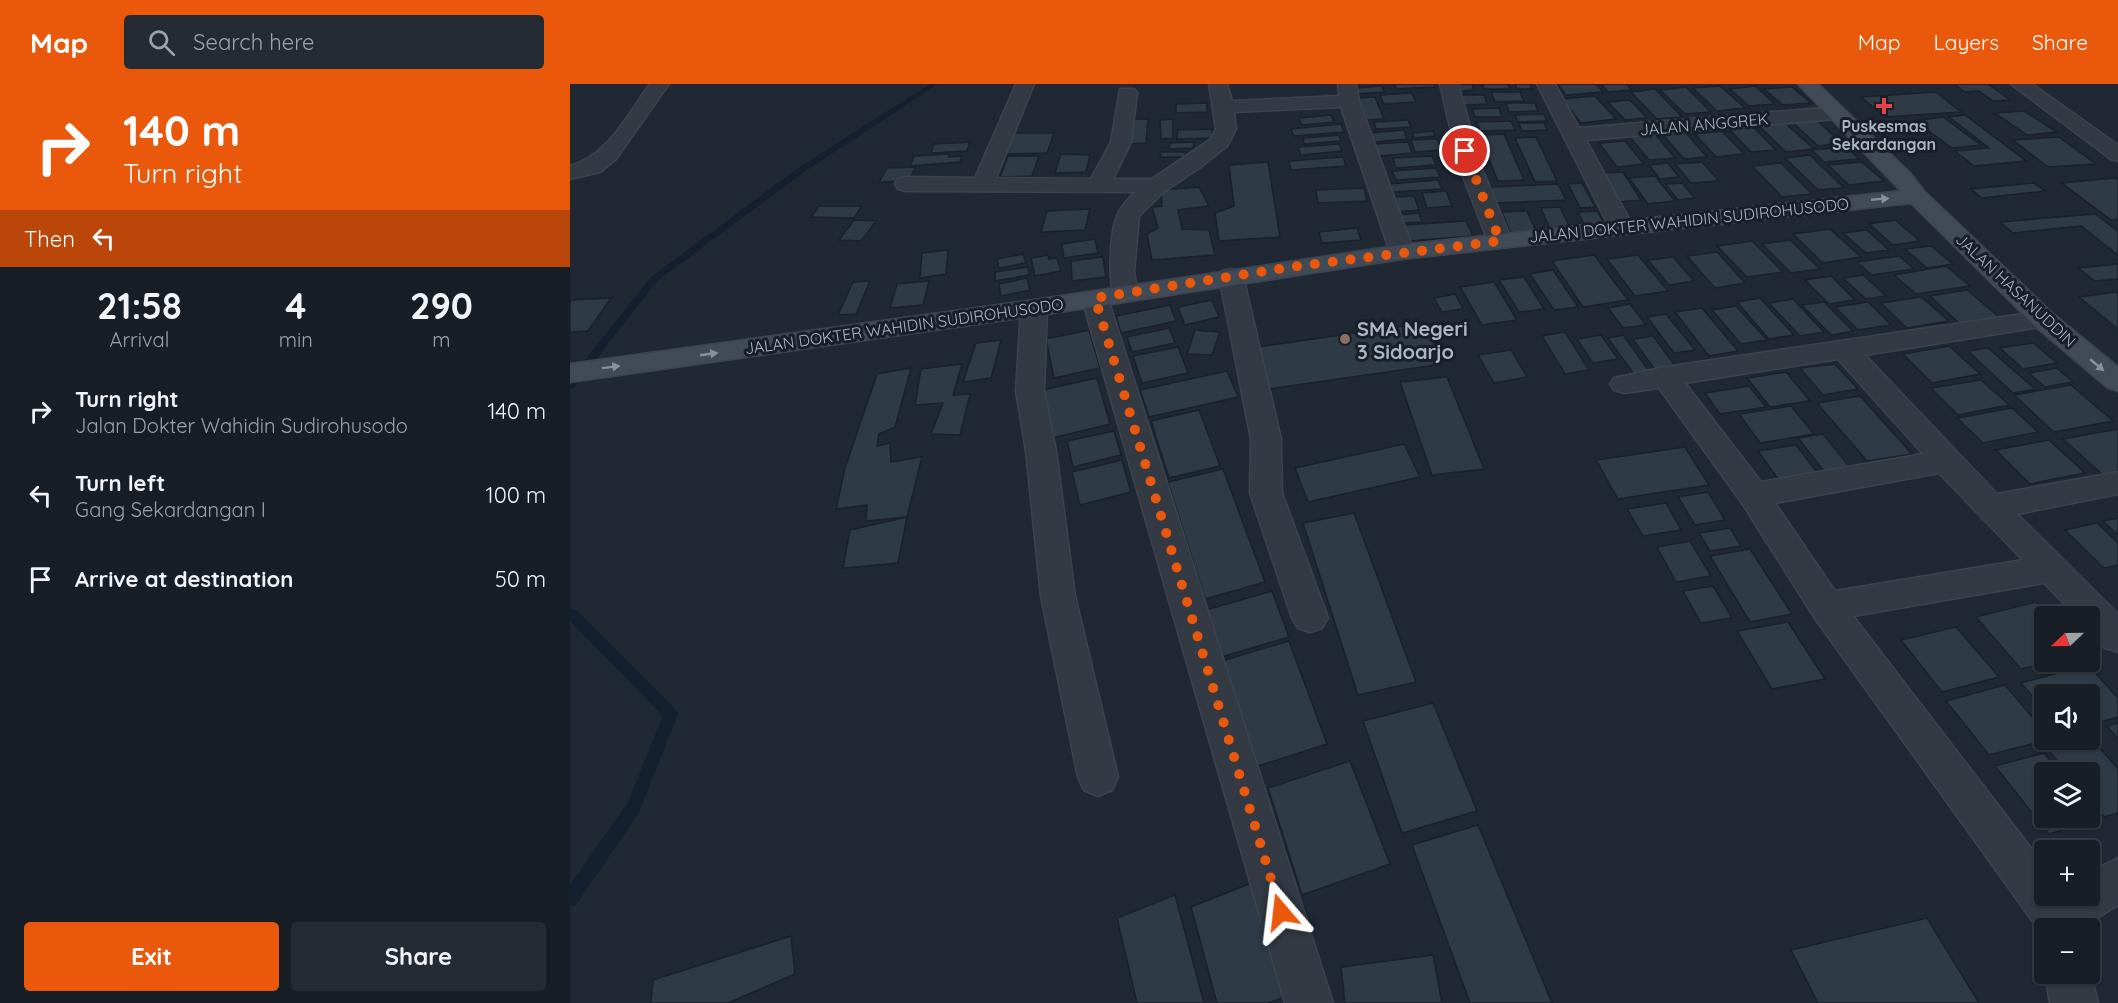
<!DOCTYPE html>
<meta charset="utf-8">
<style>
:root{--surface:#171e26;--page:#242b32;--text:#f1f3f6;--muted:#9ea2a7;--line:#363c43;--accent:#ea580c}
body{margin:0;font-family:Quicksand,sans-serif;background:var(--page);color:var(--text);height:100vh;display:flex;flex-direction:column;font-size:22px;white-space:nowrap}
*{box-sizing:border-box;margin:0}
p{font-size:20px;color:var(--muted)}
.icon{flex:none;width:33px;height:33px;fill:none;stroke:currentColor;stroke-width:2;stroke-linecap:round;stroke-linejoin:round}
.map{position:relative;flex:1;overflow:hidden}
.drawer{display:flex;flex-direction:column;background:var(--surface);width:570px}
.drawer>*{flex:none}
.hud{background:#ea580c;color:#fff;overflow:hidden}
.needle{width:39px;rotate:248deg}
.buttons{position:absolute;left:1464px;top:522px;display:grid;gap:12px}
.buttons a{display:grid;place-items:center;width:66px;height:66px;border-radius:6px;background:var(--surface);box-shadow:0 2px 4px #0004,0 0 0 2px var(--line);font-size:30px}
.pin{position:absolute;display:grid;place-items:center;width:51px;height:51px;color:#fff;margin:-26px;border:3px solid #fff;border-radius:50%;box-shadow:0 2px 6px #0007}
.me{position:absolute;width:66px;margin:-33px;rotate:343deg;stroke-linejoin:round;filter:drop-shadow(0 0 4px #0008)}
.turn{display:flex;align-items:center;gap:21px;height:126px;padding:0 24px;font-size:27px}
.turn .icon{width:78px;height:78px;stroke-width:2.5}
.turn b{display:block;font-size:42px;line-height:51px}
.then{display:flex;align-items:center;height:57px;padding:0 24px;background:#0003;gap:12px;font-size:22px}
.eta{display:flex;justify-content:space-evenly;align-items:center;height:102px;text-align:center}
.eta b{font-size:36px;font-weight:800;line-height:42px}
.cta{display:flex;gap:12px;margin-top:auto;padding:12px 24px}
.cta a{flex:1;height:69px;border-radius:6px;background:var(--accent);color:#fff;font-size:24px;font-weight:800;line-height:69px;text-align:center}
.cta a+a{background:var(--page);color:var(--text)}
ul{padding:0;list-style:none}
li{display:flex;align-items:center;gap:18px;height:84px;padding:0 24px}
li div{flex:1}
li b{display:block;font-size:22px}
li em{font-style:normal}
header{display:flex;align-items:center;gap:36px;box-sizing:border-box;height:84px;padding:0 30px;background:var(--accent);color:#fff}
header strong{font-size:28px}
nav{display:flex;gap:33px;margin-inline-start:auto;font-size:21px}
.search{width:420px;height:54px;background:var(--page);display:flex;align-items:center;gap:15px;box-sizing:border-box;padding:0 21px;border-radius:6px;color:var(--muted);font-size:22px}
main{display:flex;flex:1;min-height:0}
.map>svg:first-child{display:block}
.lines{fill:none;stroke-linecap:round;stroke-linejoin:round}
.stream{fill:#142030;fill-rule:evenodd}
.building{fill:#2f3a47;stroke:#1a212b;stroke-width:1.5}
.street-casing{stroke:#3c434e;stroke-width:3}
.secondary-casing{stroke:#3c434e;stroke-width:3}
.street{fill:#333a44;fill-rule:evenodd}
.secondary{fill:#414a57;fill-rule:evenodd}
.oneway{fill:#87909d}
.route{stroke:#ea580c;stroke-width:10;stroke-dasharray:0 18}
.health-dot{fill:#e0444e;stroke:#181f28;stroke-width:2}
.education-dot{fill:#8d6e63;stroke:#181f28;stroke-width:2}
.labels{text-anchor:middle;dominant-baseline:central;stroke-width:6;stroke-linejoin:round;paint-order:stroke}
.far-street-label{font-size:16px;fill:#acb5c2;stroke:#181f28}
.far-poi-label{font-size:16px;font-weight:bold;fill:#acb5c2;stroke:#181f28}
.poi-label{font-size:20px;font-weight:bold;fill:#acb5c2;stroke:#181f28;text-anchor:start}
</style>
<header>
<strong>Map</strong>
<div class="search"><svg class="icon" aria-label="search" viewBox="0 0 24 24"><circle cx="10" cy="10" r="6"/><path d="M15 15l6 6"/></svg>Search here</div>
<nav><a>Map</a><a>Layers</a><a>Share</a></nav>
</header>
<main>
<section class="drawer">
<div class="hud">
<div class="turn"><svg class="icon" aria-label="right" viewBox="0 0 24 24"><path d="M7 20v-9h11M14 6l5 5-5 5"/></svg><div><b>140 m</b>Turn right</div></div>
<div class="then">Then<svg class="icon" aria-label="left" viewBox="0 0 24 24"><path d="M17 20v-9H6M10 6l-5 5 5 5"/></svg></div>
</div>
<div class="eta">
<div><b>21:58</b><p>Arrival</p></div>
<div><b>4</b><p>min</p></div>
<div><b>290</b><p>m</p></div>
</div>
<ul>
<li><svg class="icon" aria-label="right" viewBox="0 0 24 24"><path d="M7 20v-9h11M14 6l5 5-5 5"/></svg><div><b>Turn right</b><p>Jalan Dokter Wahidin Sudirohusodo</p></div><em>140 m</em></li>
<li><svg class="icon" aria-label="left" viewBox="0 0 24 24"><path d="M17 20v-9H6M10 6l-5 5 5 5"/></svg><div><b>Turn left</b><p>Gang Sekardangan I</p></div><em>100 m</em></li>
<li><svg class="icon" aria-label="arrive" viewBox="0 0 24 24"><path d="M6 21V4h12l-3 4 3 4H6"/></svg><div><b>Arrive at destination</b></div><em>50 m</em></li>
</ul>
<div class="cta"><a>Exit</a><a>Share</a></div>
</section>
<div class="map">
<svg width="1548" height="919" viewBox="0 0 1548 919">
<rect width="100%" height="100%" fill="#1f2833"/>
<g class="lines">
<g class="stream">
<path d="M360 0H368L237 86 87 197 4 304 0 305V295L81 193 231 82Z"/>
<path d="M0 524 5 525 106 626 108 630 68 730 6 821 0 823V801L57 720 93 632 0 537Z"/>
</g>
</g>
<g class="building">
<path d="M824 0H864L865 3 827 5Z"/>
<path d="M888 0H902L904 6 890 7Z"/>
<path d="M912 0H938L940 5H914Z"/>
<path d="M945 0H960L962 5H947Z"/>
<path d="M987 0H1026L1033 8 996 11Z"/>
<path d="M1031 0H1056L1062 6 1038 8Z"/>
<path d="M1384 0H1418L1440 16 1423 17 1409 7 1395 8Z"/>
<path d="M812 2 814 8 787 10 785 4Z"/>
<path d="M1150 2 1175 24 1147 27 1123 4Z"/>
<path d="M1185 2 1205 20 1179 22 1160 5Z"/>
<path d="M1116 3 1141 28 1115 30 1090 6Z"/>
<path d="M1222 3 1241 19 1213 21 1194 5Z"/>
<path d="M1085 5 1112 33 1087 35 1061 8Z"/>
<path d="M921 8H950L954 17 925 18Z"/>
<path d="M1366 8 1391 28 1315 33 1291 13Z"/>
<path d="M842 9 846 18 814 20 810 11Z"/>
<path d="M890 11H914L917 20 893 21Z"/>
<path d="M1025 12 1046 35 1011 39 992 15Z"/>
<path d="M805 13 814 35 795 36 787 14Z"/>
<path d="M1060 16 1077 34 1055 36 1038 18Z"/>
<path d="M637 19V28L606 29V20Z"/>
<path d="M936 19H965L968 27 939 28Z"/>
<path d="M929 24 932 33H905L902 25Z"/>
<path d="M1454 27 1487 48 1457 51 1425 29Z"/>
<path d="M974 30 977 37 948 38 945 31Z"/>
<path d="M761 31 764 38 732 41 729 34Z"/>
<path d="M1395 31 1456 77 1404 82 1385 67 1419 64 1379 33Z"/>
<path d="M1373 33 1411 61 1382 64 1345 37Z"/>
<path d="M565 35H578L576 59 559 60Z"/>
<path d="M603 35V54L591 55 590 36Z"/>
<path d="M1245 35 1272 59 1248 62 1222 38Z"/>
<path d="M838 36 841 43 806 45 804 38Z"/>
<path d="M941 37 945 46 910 47 907 38Z"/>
<path d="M949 39H974L977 46 952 47Z"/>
<path d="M1215 39 1244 65 1216 68 1188 41Z"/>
<path d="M771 40 774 48 724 52 721 45Z"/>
<path d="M1183 43 1206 66 1181 68 1159 45Z"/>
<path d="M642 45V54L607 55 608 46Z"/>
<path d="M834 46 837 55 804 58 800 49Z"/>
<path d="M863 47 865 52 844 54 842 49Z"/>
<path d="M1152 47 1174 70 1146 73 1125 50Z"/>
<path d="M444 49H484L477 69 436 70Z"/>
<path d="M1116 49 1137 73 1114 75 1093 51Z"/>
<path d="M934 50 954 96 928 97 909 51Z"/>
<path d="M1085 50 1105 74 1079 76 1060 53Z"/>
<path d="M769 51 771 57 734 60 733 54Z"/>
<path d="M966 53 987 97 965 98 945 54Z"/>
<path d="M1489 53 1526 80 1478 83 1443 56Z"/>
<path d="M867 55 872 66 845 68 841 56Z"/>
<path d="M1055 57 1074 80 1047 83 1029 59Z"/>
<path d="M400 58 397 67 361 69 364 60Z"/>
<path d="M624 58 623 64 599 65 600 59Z"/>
<path d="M838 58 842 69 809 72 804 60Z"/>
<path d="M769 60 772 67 731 71 728 63Z"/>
<path d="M1276 63 1289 75 1254 78 1242 66Z"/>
<path d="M591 68H616L615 73H590Z"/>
<path d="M379 70 378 73 392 72 390 78 340 82 344 72Z"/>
<path d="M491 70 520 71 516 88 485 89Z"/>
<path d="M1240 71 1274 104 1248 106 1215 74Z"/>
<path d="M438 72H469L462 92 430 93Z"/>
<path d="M862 72 866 81 826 84 823 74Z"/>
<path d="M773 73 776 82 721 86 719 77Z"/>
<path d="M698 78 710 153 649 157 645 129 664 122 659 81Z"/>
<path d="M1132 78 1149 97 1121 99 1105 80Z"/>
<path d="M1292 78 1314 97 1279 101 1258 81Z"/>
<path d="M1098 79 1109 93 1090 95 1079 81Z"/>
<path d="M1211 79 1242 110 1212 113 1182 82Z"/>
<path d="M346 83 338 97 309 98 317 84Z"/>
<path d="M866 84 870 93 826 96 822 87Z"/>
<path d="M1053 88 1071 116 1049 118 1032 89Z"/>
<path d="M1085 92 1105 117 1078 120 1059 94Z"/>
<path d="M1545 94 1548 96V135L1541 136 1492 99Z"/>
<path d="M868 96 872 105 823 108 820 100Z"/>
<path d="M1012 99 1025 123 1010 124 998 100Z"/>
<path d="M1112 99 1125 114 1108 116 1095 100Z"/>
<path d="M1463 99 1475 107 1412 114 1401 105Z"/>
<path d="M988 100 996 116 926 119 920 103Z"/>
<path d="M629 103 639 122 608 126 612 145 639 146 645 171 582 176 577 150 588 144 582 123 592 122 591 106Z"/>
<path d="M794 104 797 117 748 119 746 106Z"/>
<path d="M876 107 882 122 857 124 852 109Z"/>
<path d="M844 112 849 126 826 128 821 113Z"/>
<path d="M249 122H292L284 134 241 133Z"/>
<path d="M990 123 1001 146 981 147 971 124Z"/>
<path d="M520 125 515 146 471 148 477 127Z"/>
<path d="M957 127 966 147 940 148 932 128Z"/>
<path d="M1027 127 1035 141 1015 142 1008 128Z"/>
<path d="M849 129 852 138 829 139 826 131Z"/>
<path d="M1525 130 1548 147V171L1511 142 1443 149 1430 138Z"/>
<path d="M284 136 306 137 291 157 269 156Z"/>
<path d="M1325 136 1350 157 1323 161 1299 140Z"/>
<path d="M896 137 903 152 839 157 834 141Z"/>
<path d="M787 144 791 156 752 159 749 148Z"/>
<path d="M1260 145 1291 173 1253 179 1223 150Z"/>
<path d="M1297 146 1319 166 1296 169 1273 149Z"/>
<path d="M525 155 528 169 494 174 492 160Z"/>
<path d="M1220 156 1250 185 1221 189 1192 160Z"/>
<path d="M1182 157 1213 188 1177 193 1147 162Z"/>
<path d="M1361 162 1383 180 1357 184 1335 165Z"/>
<path d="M378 166 376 190 350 194 352 169Z"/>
<path d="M1147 168 1175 199 1145 204 1117 172Z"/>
<path d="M453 170 456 179 429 184 427 175Z"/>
<path d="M478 171 479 175 487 174 491 187 465 192 461 174Z"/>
<path d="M1024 171 1058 216 1013 223 982 177Z"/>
<path d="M1068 171 1098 207 1065 212 1037 175Z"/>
<path d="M1329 172 1344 185 1302 191 1287 178Z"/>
<path d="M533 173 536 193 502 197 501 177Z"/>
<path d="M1103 173 1124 197 1099 201 1078 176Z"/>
<path d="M1548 180V195L1525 197 1508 184Z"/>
<path d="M1376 182 1400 202 1346 210 1324 191Z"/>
<path d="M458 183 459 191 425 197V188Z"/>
<path d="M983 186 1008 223 984 226 960 190Z"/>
<path d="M1293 191 1316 212 1296 215 1273 194Z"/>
<path d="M1261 192 1285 216 1259 220 1235 196Z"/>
<path d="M954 193 974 225 949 228 929 196Z"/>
<path d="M457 194 460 206 431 212 429 200Z"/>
<path d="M300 197 286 230 268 231 283 198Z"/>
<path d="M359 197 353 221 320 224 327 200Z"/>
<path d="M924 198 947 236 912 241 890 203Z"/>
<path d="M1397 206 1429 233 1390 240 1360 212Z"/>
<path d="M1546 208 1548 210V245L1509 213Z"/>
<path d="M885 210 893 225 872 228 864 214Z"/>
<path d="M1351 213 1379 237 1337 244 1311 219Z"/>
<path d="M41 214 18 247 0 248V216Z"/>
<path d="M1190 214 1224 251 1199 255 1167 218Z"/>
<path d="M1223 215 1254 248 1230 252 1199 219Z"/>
<path d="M642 216 649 233 615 241 608 223Z"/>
<path d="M1254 218 1283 247 1261 251 1232 221Z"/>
<path d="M1298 218 1321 241 1288 246 1265 223Z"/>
<path d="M1060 220 1076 241 1053 244 1038 224Z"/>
<path d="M600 221 606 237 551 249 546 232Z"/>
<path d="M1166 222 1197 256 1171 260 1142 226Z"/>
<path d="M1132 224 1168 267 1139 272 1105 228Z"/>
<path d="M1096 230 1125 266 1104 269 1077 233Z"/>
<path d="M855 239 873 280 699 305 687 263Z"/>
<path d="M599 244 605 259 562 268 557 253Z"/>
<path d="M519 246 530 284 484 294 476 255Z"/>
<path d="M625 246 650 248 642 271 617 270Z"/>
<path d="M995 248 1019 286 995 290 972 252Z"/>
<path d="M1031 251 1048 275 1023 279 1007 255Z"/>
<path d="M1053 251 1079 287 1063 289 1038 254Z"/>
<path d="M1083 252 1106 283 1085 286 1063 255Z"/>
<path d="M431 256 421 294 393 298 406 259Z"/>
<path d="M1463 259 1487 279 1453 285 1430 264Z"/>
<path d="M1379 262 1410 290 1362 299 1333 270Z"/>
<path d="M608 263 618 289 572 299 563 272Z"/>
<path d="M1418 264 1465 305 1443 309 1398 267Z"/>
<path d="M941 266 957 293 924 299 908 271Z"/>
<path d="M392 280 383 311 400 310 390 351 361 350 373 319 345 321 351 285Z"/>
<path d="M1265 280 1288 305 1253 311 1230 284Z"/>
<path d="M341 284 325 343 309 350 307 362 320 359 321 378 352 373 337 433 296 437 297 421 266 425 275 384 307 290Z"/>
<path d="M1487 284 1503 298 1475 303 1459 289Z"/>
<path d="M657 287 668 313 579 333 570 306Z"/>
<path d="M1216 288 1240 317 1200 323 1177 294Z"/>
<path d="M877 293 914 385 862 391 830 298Z"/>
<path d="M527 294 540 340 478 355 468 307Z"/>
<path d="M1411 296 1439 321 1388 331 1361 304Z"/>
<path d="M1501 301 1543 337 1484 348 1444 311Z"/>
<path d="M1179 302 1196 323 1150 330 1135 309Z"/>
<path d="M1290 312 1342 370 1297 377 1247 319Z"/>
<path d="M1221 322 1244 350 1190 359 1169 330Z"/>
<path d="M1442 324 1468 348 1413 359 1387 334Z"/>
<path d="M629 326 650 382 599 394 581 337Z"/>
<path d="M1548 345V388L1533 391 1493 355Z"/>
<path d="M544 347 551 371 503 383 497 357Z"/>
<path d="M1253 350 1283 387 1257 391 1228 354Z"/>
<path d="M1479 356 1515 389 1460 400 1426 366Z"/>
<path d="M834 360 850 393 738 418 725 384Z"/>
<path d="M1226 361 1253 396 1214 403 1188 367Z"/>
<path d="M1115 363 1139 401 1048 415 1026 376Z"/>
<path d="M552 376 561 408 510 421 502 388Z"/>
<path d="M653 385 695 498 635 515 598 398Z"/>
<path d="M1138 408 1155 436 1125 441 1108 413Z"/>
<path d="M1096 419 1111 446 1073 452 1057 425Z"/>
<path d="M784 429 846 598 788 611 733 439Z"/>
<path d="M337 433 328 479 273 484 280 446Z"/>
<path d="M1548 434V451L1533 437Z"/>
<path d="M1527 439 1548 459V481L1534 484 1495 446Z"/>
<path d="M1160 444 1171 462 1140 467 1129 449Z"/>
<path d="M1120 457 1141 492 1106 498 1087 463Z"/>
<path d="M1180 465 1222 530 1180 538 1140 472Z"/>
<path d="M1143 502 1162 534 1131 539 1113 507Z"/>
<path d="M702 507 719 553 651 573 636 526Z"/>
<path d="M1466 518 1479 532H1474V578H1481L1451 585 1406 533Z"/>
<path d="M1218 538 1255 595 1202 605 1167 547Z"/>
<path d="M1386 543 1429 593 1372 608 1331 556Z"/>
<path d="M719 557 757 660 685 683 652 577Z"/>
<path d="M1518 581 1548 614V633L1520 641V610H1474V626L1451 599Z"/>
<path d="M1435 601 1474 647 1477 656 1419 671 1376 617Z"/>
<path d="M863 619 907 727 832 749 793 637Z"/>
<path d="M1548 639V655L1537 642Z"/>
<path d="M1522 655 1548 685V729L1534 733 1520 715V688H1497L1479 667Z"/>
<path d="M1474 669 1490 688H1474V734H1520V724L1529 735 1479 750 1425 682Z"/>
<path d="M780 677 820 780 732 811 698 704Z"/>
<path d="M908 741 982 919H900L842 761Z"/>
<path d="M684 798 723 910 698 919H647L621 823Z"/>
<path d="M605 811 634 919H567L547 834Z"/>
<path d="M1357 834 1409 919H1248L1221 866Z"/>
<path d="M221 852 225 890 158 919H81L83 896Z"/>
<path d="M863 871 872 919H775L771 883Z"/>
</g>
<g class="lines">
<defs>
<g id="street">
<path d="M80 0H99L46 75 30 88 0 95V82C38 72 58 30 80 0Z"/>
<path d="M446 0H464L426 94 521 95 541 58 550 5H564L567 9 561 58 543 95H582L641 55 646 45 639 0H657L662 17 769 12 768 0H786L789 17 844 168 840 173 832 175 824 173 820 168 771 23 664 28 666 45 657 62 632 82 595 107 569 132 564 188 568 209 564 214 555 217 546 214C537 201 540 145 548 130 552 122 559 114 566 108L336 107 328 105 325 100 328 95 336 93 405 94Z"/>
<path d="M870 0H888L911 82 942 157 938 162H922L918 157 889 82Z"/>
<path d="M967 0H985L1009 44 1266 23 1276 29 1266 35 1016 56 1064 144 1060 149H1044L1040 144Z"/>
<path d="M1441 0H1462L1548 61V77L1541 75Z"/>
<path d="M661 185 670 187 673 192 711 355 712 409 758 534 752 544 740 548 728 544 722 534 680 409 681 355 649 192 652 187Z"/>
<path d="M525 207 534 210 538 215 763 919H715L512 215 516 210Z"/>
<path d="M464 216 473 219 477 224 474 307 486 367 505 512 548 693 542 706 528 712 514 706 508 693 471 512 456 367 446 307 451 224 455 219Z"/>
<path d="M1473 227 1482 229 1486 235 1482 241 1295 271 1427 410 1548 388V410L1447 430 1548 530V568L1535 564 1520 547V532H1506L1474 499 1283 532 1474 781V812H1520V788L1548 774V821L1511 844H1474V860L1466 842 1244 533 1172 419 1089 304 1054 309 1044 306 1040 300 1044 294 1095 283ZM1268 275 1353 370 1191 398 1115 299ZM1369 389 1453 476 1265 507 1205 419Z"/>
<path d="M1520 886 1528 919H1480L1475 890H1520Z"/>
</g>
<path id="secondary" d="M1228 0H1248L1340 89 1354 107 1482 229 1548 283V307L1538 304 1464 241 1341 119 832 175 464 232 0 298V280L464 216 832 161 1331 107Z"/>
</defs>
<use href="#street" class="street-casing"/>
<use href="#secondary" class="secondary-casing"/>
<use href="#street" class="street"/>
<use href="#secondary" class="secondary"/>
</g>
<defs><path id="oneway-solid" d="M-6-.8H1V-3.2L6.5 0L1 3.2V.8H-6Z" transform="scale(1.5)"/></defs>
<g class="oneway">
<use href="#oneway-solid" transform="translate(1310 115) rotate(-5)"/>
<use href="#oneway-solid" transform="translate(139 270) rotate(-8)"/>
<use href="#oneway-solid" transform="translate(1527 281) rotate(40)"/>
<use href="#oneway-solid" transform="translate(41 283) rotate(-7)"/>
</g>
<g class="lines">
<path class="route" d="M711 828 525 214 728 182 930 157 895 67"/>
</g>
<path class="health-dot" d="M1311 13h6v6h6v6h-6v6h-6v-6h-6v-6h6z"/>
<circle class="education-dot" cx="775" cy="255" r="6"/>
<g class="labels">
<g class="far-street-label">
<text transform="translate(1134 40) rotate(-5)">JALAN ANGGREK</text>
<text transform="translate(1119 136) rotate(-6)">JALAN DOKTER WAHIDIN SUDIROHUSODO</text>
<text transform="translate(1446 206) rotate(43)">JALAN HASANUDDIN</text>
<text transform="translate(334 242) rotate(-8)">JALAN DOKTER WAHIDIN SUDIROHUSODO</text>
</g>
<g class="far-poi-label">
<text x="1314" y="42">Puskesmas<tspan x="1314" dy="18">Sekardangan</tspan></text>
</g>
<g class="poi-label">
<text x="787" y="244">SMA Negeri<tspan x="787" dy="23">3 Sidoarjo</tspan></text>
</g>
</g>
</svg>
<div class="buttons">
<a><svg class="needle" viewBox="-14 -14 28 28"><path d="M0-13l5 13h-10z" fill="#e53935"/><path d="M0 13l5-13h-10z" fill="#9ea2a7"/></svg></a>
<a><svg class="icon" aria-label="sound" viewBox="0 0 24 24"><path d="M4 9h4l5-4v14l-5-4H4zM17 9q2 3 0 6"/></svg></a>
<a><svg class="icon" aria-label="layers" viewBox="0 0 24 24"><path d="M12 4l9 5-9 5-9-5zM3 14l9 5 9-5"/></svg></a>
<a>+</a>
<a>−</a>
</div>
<div class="pin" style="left:895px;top:67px;background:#d93025"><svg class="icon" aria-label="arrive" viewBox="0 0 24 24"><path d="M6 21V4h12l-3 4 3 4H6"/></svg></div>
<svg class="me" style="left:711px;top:828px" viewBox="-20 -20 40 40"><path d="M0-17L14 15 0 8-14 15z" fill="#ea580c" stroke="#fff" stroke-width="4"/></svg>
</div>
</main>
